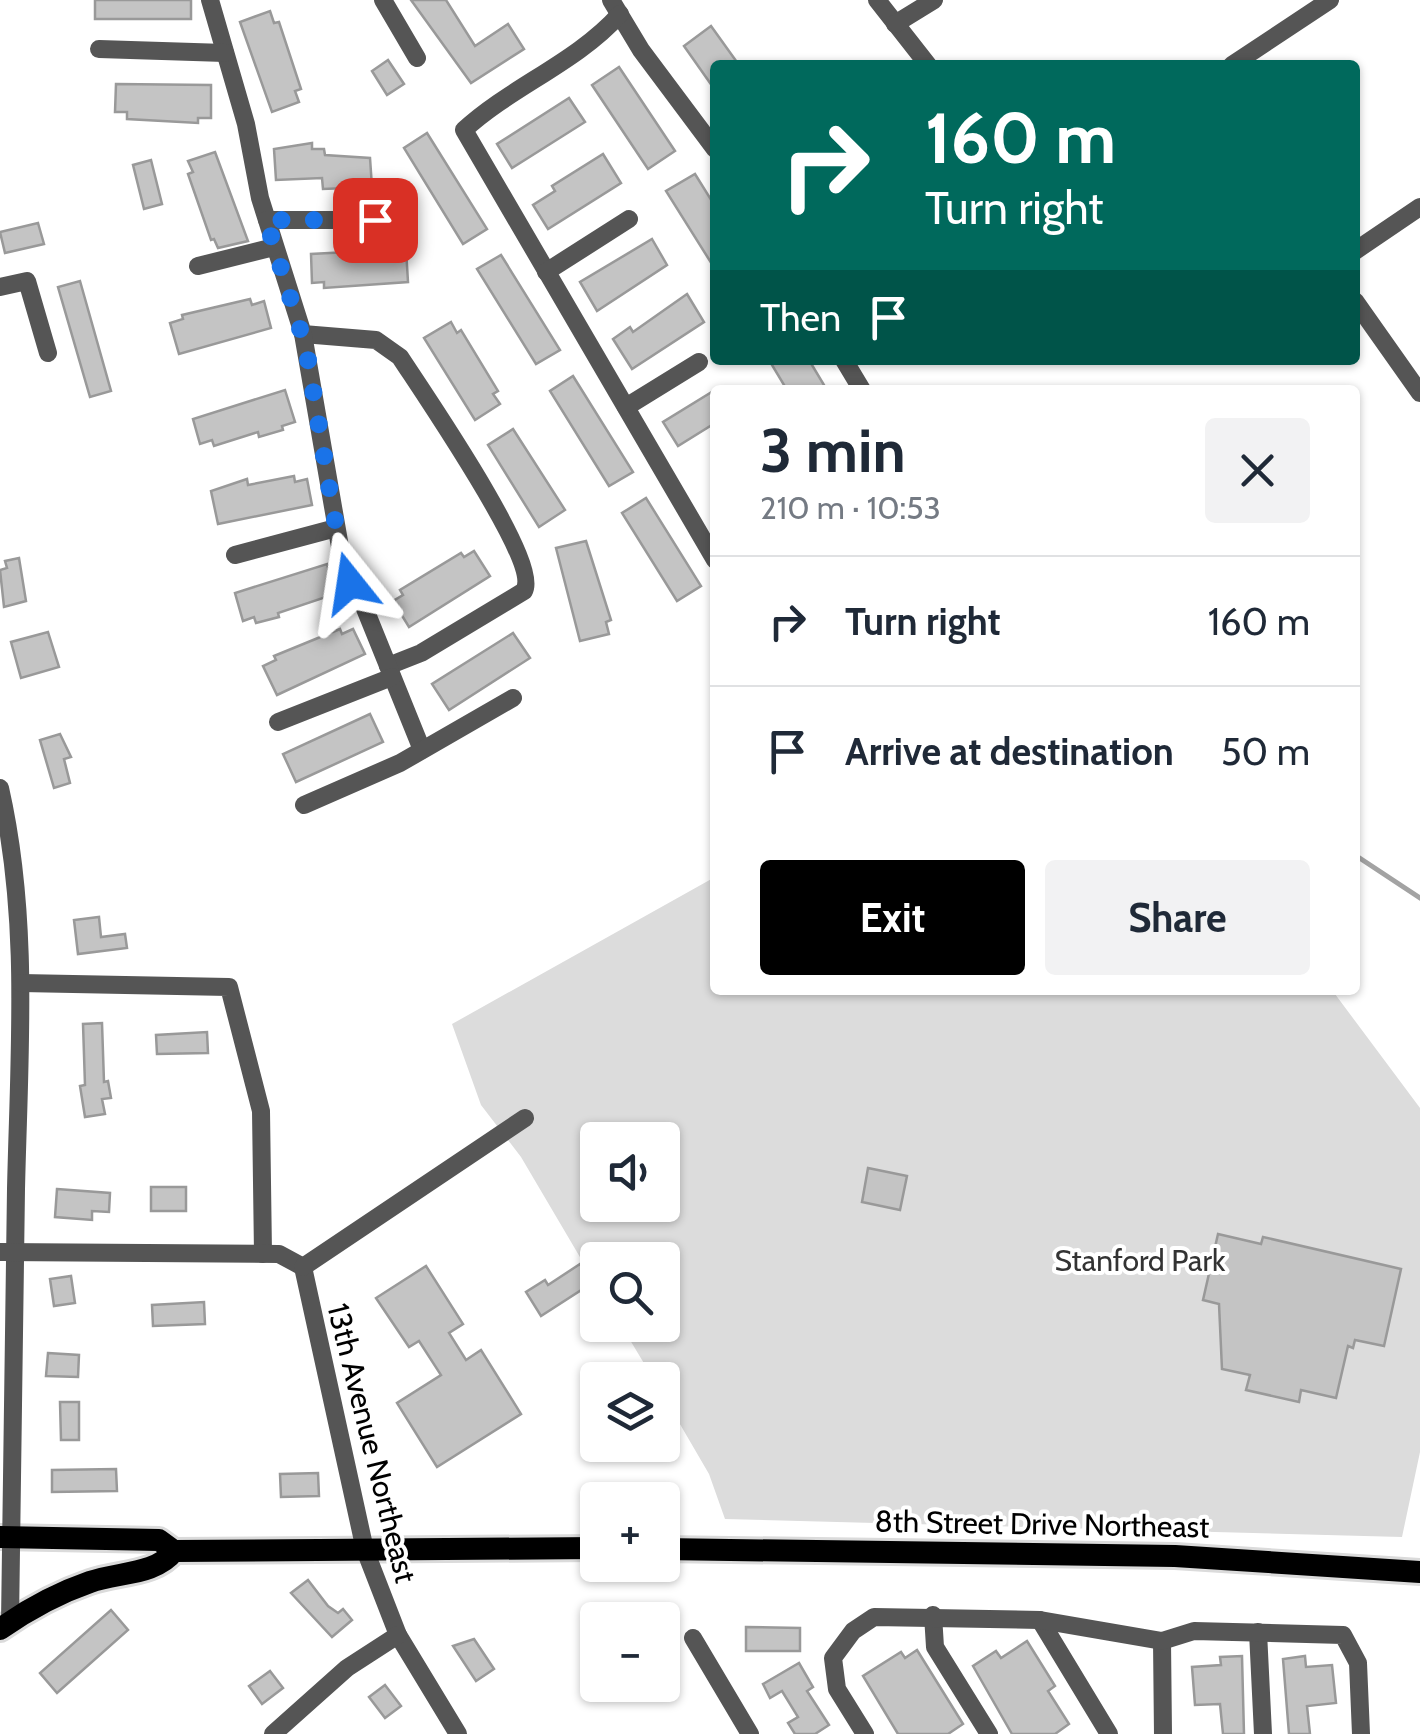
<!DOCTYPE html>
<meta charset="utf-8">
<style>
:root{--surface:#fff;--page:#f2f2f3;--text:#1f2937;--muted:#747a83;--line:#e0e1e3;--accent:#000}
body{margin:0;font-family:Cabin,sans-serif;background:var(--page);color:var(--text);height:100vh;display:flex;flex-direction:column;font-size:38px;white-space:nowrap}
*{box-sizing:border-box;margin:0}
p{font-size:32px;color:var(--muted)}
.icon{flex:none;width:55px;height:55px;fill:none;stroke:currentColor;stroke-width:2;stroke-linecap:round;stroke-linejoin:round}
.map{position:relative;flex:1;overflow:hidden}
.side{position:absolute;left:710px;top:385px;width:650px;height:610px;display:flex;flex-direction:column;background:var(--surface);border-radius:10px;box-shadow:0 2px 8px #0004}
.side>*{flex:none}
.banner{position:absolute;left:710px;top:60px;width:650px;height:305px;border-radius:10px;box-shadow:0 2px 8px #0004;background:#00695c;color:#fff;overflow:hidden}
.fabs{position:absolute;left:580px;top:1122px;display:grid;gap:20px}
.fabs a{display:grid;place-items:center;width:100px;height:100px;border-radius:10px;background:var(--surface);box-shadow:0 2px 8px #0004;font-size:50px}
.pin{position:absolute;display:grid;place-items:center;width:85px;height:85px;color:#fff;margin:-42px;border-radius:20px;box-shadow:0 5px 15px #0006}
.me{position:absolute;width:110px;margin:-55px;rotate:345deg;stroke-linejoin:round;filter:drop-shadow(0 0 8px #0008)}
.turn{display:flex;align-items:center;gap:35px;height:210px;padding:0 50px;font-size:45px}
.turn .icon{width:130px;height:130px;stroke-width:2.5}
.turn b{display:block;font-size:70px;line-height:85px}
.then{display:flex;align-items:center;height:95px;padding:0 50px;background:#0003;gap:20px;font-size:38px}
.round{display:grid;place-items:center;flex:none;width:105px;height:105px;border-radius:10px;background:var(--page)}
.head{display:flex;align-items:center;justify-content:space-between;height:170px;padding:0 50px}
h1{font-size:60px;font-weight:700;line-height:75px}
.button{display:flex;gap:20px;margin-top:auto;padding:20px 50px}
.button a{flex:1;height:115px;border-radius:10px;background:var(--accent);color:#fff;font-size:40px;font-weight:700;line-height:115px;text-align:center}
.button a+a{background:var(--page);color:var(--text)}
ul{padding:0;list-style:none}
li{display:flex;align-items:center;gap:30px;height:130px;padding:0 50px;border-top:2px solid var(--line)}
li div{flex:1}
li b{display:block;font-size:38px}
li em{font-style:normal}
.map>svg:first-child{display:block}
.green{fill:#dcdcdc;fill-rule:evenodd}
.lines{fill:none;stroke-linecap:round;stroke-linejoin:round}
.stream{stroke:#a3a3a3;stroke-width:5}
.building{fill:#c4c4c4;stroke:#999;stroke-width:2.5}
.major-casing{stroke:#dbdbdb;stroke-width:28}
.minor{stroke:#555;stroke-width:18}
.major{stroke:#000;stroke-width:22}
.route{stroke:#1a73e8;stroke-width:18;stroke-dasharray:0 32.4}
.labels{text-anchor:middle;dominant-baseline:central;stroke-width:8;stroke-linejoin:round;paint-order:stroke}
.park-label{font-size:30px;fill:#333;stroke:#fff}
.street-label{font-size:30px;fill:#000;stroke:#fff}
</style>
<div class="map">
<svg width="1420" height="1734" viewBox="0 0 1420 1734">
<rect width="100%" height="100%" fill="#fff"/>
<path class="green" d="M715 877V990H1332L1420 1108V1452L1402 1537 725 1519 709 1474 663 1395 662 1380H654L621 1325H662V1260H598L597 1286 521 1157 481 1105 452 1024ZM598 1140H662V1205H598Z"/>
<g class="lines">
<path class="stream" d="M1355 855 1420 898"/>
</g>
<g class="building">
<rect x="95" y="0" width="96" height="19"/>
<path d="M411 0H446L475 46 508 24 524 49 471 83Z"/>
<path d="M270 11 274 23 279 22 301 89 295 91 299 102 272 112 240 22Z"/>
<path d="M711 26 739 65H715V90L684 46Z"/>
<path d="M388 60 404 84 387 95 372 71Z"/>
<path d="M619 67 675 151 648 169 592 85Z"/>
<path d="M116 84 211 85V118H198V123L127 119V112H115Z"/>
<path d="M569 98 585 122 512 168 497 144Z"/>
<path d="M427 133 487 229 463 244 404 148Z"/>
<path d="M312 143V149H324L325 155 370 158 372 187 323 189 322 178 276 180 274 149Z"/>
<path d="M215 152 248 241 218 248 214 239 211 240 188 174 193 172 188 161Z"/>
<path d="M603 154 621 183 548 229 533 205 555 191 552 186Z"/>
<path d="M151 160 162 204 144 209 133 165Z"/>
<path d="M695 174 715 206V269L666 191Z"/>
<path d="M38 223 44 244 5 253 0 232Z"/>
<path d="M652 239 667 265 597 311 580 282Z"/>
<path d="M406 249 408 282 324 288V282L312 283 311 254Z"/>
<path d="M501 255 560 350 536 364 477 269Z"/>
<path d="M80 281 111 391 90 397 58 287Z"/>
<path d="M687 294 704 322 632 369 613 339 630 327 633 332Z"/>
<path d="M250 299 252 305 264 301 271 328 179 354 170 323 183 319 182 315Z"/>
<path d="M451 322 457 333 461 330 498 391 493 394 500 404 475 420 424 338Z"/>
<path d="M769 360H809L827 390H787Z"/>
<path d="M573 376 633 472 609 486 550 391Z"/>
<path d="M285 390 295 422 282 426 283 430 259 437 258 432 214 446 212 440 200 444 193 419Z"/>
<path d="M715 390V423L678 446 663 422Z"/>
<path d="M513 429 565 510 539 527 488 445Z"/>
<path d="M294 476 295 482 307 479 312 505 218 524 211 491 247 479 248 485Z"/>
<path d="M646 498 701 586 677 601 622 513Z"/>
<path d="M586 541 611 620 606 622 609 634 580 641 556 548Z"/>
<path d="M474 551 490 576 409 627 393 601 403 595 400 590 461 553 464 557Z"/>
<path d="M19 558 26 601 4 607 0 570 7 568 5 561Z"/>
<path d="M327 564 335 594 278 613 279 617 256 623 254 617 243 621 235 593Z"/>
<path d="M340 629 342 634 353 629 365 654 277 695 263 666 276 660 274 656Z"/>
<path d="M48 632 59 667 21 678 11 642Z"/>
<path d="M513 633 530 658 449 710 432 684Z"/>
<path d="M370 714 383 742 296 782 283 754Z"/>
<path d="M60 734 71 757 64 759 70 783 54 788 40 740Z"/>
<path d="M99 917 101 937 125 934 127 948 78 954 74 920Z"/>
<path d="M102 1023 104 1082 108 1081 111 1098 102 1099 105 1114 85 1117 80 1086 85 1085 83 1024Z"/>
<path d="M207 1032 208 1053 157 1054 156 1035Z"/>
<path d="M868 1168 907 1176 900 1210 862 1202Z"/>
<rect x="151" y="1187" width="35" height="24"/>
<path d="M57 1189 110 1193 109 1212 92 1211V1220L55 1217Z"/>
<path d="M1218 1234 1261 1244 1263 1237 1401 1269 1384 1346 1355 1340 1353 1348 1348 1346 1336 1398 1301 1390 1299 1402 1246 1390 1250 1375 1222 1369 1219 1304 1203 1300Z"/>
<path d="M580 1264 592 1283 541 1316 526 1292 545 1280 548 1285Z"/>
<path d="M426 1266 463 1324 449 1333 466 1360 481 1350 521 1414 437 1467 397 1403 441 1375 419 1341 409 1347 376 1298Z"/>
<path d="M71 1276 75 1303 54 1306 50 1279Z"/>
<path d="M204 1302 205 1324 153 1326 152 1305Z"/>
<path d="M48 1353 79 1355 78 1377 46 1376Z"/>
<path d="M60 1402H79V1440H61Z"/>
<path d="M116 1469 117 1491 52 1492V1470Z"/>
<path d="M318 1473 319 1496 281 1497 280 1474Z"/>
<path d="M308 1580 328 1606 338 1613 343 1609 352 1620 332 1637 291 1593Z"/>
<path d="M111 1610 128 1630 57 1693 40 1673Z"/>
<path d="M746 1627 800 1628V1651H746Z"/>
<path d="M474 1639 494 1669 476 1681 453 1646Z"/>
<path d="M1027 1641 1055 1686 1048 1691 1069 1724 1055 1734H1012L973 1666 996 1651 1001 1658Z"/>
<path d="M917 1650 963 1724 948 1734H898L863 1676 901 1652 905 1658Z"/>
<path d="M1242 1656 1244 1734H1223L1220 1704 1195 1705 1192 1667 1221 1665 1220 1657Z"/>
<path d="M1305 1656 1306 1667 1332 1665 1336 1703 1307 1706 1310 1734H1289L1283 1659Z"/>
<path d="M799 1663 813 1687 807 1691 829 1725 815 1734H795L788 1723 798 1717 782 1691 770 1698 763 1684Z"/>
<path d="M270 1671 283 1688 262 1704 249 1686Z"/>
<path d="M385 1685 401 1706 385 1718 369 1697Z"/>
</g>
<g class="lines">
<defs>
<g id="major">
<path d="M0 1537 159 1540 174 1551"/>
<path d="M662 1549 1175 1556 1420 1572"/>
<path d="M174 1551 598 1548"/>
<path d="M0 1629C27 1610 58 1593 90 1582 118 1572 156 1575 174 1551"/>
</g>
</defs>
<use href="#major" class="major-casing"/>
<g class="minor">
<path d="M210 0 246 124 260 198 303 334 376 340 400 357C422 391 541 563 524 591L421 653 388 666"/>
<path d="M383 0 417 58"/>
<path d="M611 0 641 50 715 149"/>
<path d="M877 0 928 65"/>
<path d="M620 14C576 63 512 86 464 130L715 560"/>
<path d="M895 24 934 0"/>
<path d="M99 49 225 53"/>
<path d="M1232 65 1330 0"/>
<path d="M267 220H375"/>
<path d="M1355 251 1420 207"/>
<path d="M198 266 274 247"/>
<path d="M546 272 629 219"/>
<path d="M0 287 27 281 48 353"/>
<path d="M1355 301 1420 393"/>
<path d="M303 334 340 547 422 750"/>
<path d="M844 360 862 390"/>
<path d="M626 407 699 362"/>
<path d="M235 555 336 528"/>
<path d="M278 722 392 677"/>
<path d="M0 788C30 920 19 1055 16 1189 13 1333 13 1478 10 1622"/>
<path d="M304 805 400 763 513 698"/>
<path d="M21 983 229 987 261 1111 263 1254"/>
<path d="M0 1252 279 1254 303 1267"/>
<path d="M303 1267 365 1550 398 1635 458 1734"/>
<path d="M303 1267 525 1118"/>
<path d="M933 1615 935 1647 989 1734"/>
<path d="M1040 1620 1109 1734"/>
<path d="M1258 1632 1263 1734"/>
<path d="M693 1638 750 1734"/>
<path d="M1162 1641 1163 1734"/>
<path d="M273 1734 347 1668 398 1635"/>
<path d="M865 1734 837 1689 833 1658 853 1631 874 1617 1040 1620 1162 1641 1194 1631 1343 1635 1358 1663 1361 1734"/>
</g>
<use href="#major" class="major"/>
</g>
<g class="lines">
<path class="route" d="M350 583 334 516 306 348 266 220H375"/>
</g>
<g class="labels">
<g class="park-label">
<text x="1140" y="1260">Stanford Park</text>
</g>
<g class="street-label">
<text transform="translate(372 1443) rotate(76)">13th Avenue Northeast</text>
<text transform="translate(1042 1524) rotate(1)">8th Street Drive Northeast</text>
</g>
</g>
</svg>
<div class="fabs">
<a><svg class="icon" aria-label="sound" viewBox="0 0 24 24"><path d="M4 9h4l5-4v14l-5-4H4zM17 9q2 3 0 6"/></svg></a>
<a><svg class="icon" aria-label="search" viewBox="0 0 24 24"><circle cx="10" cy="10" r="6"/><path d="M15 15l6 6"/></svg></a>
<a><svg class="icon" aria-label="layers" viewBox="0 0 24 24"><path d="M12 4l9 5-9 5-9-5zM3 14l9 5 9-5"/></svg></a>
<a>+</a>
<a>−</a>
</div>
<div class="pin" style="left:375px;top:220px;background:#d93025"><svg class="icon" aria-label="arrive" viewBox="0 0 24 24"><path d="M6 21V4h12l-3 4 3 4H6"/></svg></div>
<svg class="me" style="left:350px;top:583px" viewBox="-20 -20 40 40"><path d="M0-17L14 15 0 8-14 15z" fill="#1a73e8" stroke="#fff" stroke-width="4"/></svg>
<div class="banner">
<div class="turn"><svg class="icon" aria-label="right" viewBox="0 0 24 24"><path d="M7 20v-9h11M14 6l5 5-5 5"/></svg><div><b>160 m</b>Turn right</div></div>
<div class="then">Then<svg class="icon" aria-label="arrive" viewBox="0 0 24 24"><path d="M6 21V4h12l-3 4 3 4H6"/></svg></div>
</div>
<section class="side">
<div class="head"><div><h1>3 min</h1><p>210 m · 10:53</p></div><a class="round"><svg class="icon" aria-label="close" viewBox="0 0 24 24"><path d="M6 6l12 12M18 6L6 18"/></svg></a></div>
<ul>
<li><svg class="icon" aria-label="right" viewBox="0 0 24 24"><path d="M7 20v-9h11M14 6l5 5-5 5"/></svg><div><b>Turn right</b></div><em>160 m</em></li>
<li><svg class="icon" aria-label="arrive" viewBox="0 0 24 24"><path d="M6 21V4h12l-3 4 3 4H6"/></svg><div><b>Arrive at destination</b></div><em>50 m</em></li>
</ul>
<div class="button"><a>Exit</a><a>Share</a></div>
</section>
</div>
